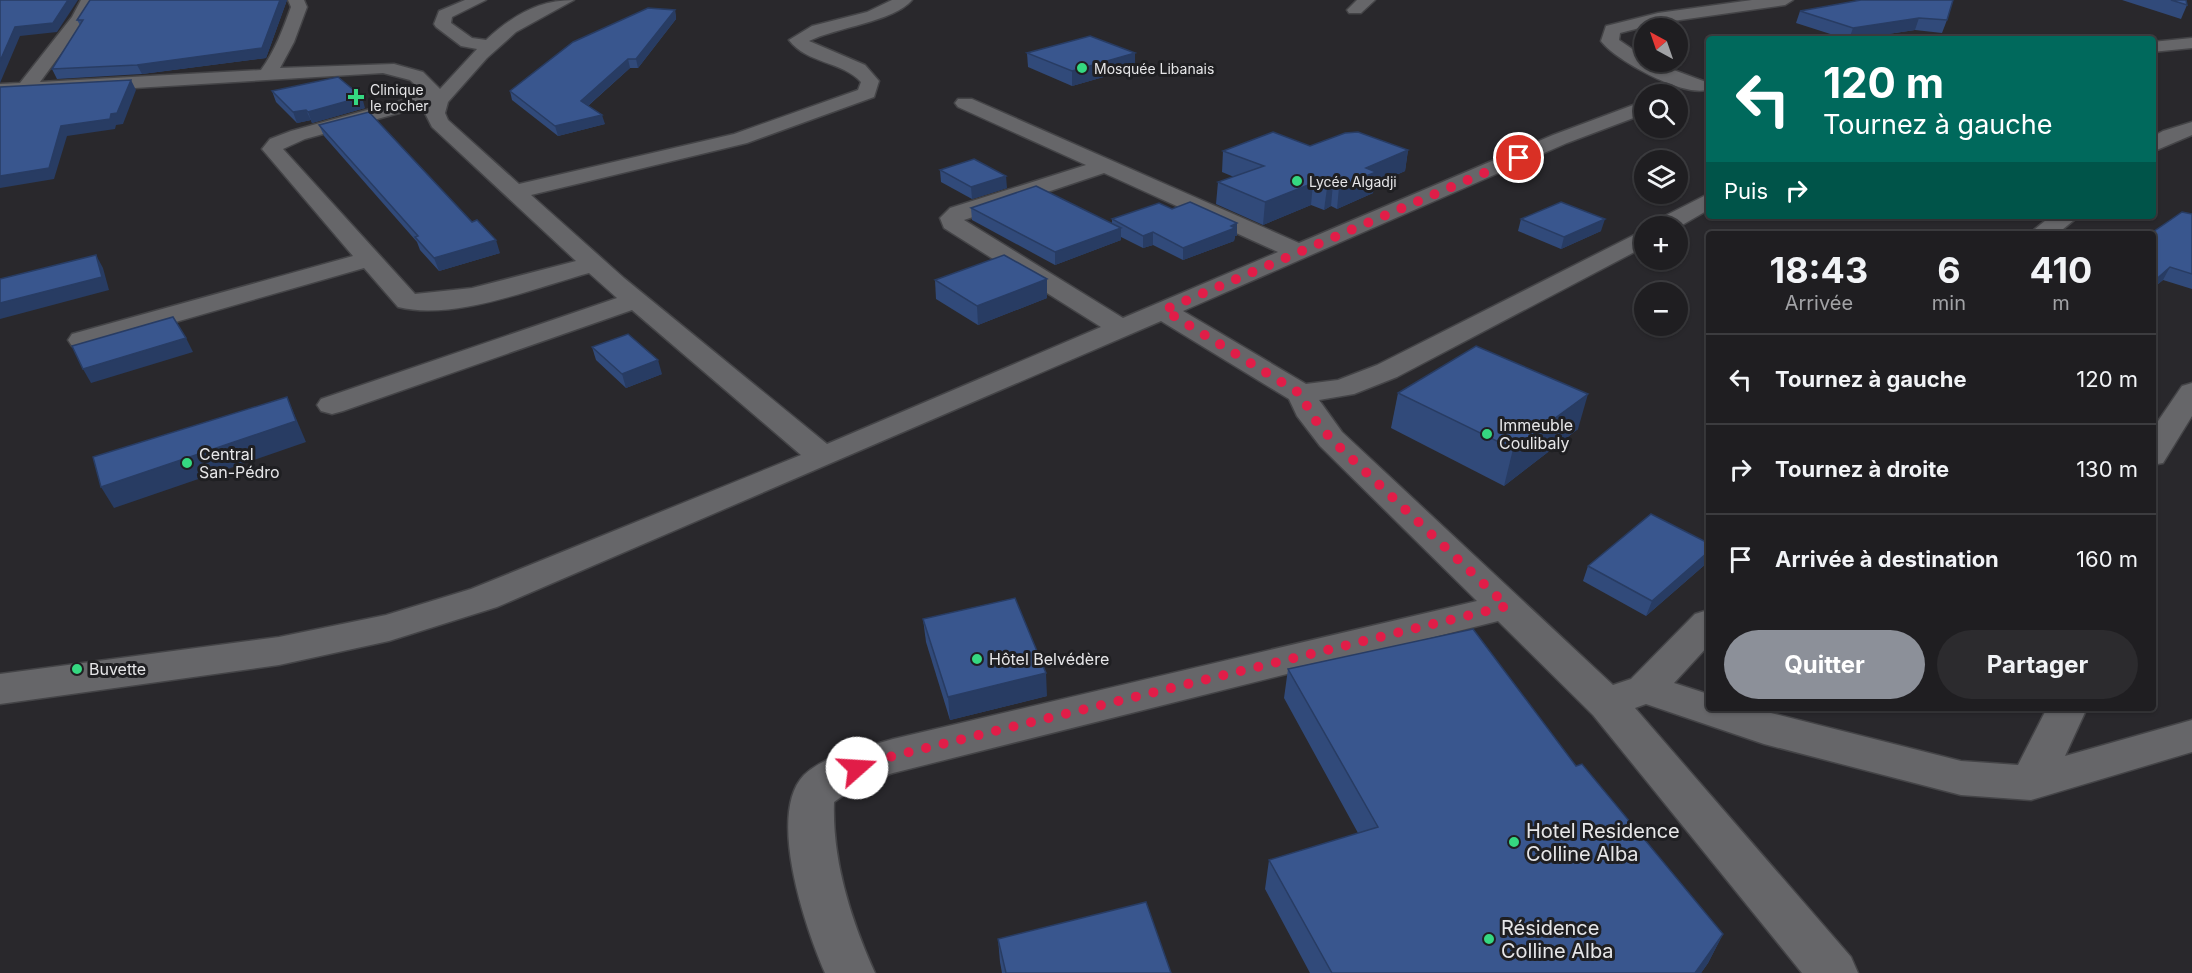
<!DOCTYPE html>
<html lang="fr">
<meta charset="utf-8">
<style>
:root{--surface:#1f1e21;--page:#2c2b2e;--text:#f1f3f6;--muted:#a1a2a5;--line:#3c3c3f;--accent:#8c9099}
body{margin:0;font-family:Inter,sans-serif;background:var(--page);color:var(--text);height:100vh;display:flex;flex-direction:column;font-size:22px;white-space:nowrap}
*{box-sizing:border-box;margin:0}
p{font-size:20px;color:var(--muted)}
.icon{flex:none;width:33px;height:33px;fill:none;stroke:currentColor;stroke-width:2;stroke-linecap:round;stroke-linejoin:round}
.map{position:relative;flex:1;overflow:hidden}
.sheet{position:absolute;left:1706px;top:231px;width:450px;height:480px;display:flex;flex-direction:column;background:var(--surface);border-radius:6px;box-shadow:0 2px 4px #0004,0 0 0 2px var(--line)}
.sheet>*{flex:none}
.guide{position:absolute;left:1706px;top:36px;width:450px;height:183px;border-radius:6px;box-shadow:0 2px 4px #0004,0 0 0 2px var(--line);background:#00695c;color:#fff;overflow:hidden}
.needle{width:39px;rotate:320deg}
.buttons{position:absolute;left:1634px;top:18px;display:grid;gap:12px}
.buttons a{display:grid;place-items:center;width:54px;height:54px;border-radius:50%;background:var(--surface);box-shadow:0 2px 4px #0004,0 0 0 2px var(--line);font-size:30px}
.pin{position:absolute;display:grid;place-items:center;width:51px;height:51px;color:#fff;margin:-26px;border:3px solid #fff;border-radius:50%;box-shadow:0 2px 6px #0007}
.me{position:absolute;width:66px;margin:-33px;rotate:71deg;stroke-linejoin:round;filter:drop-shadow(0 0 4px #0008)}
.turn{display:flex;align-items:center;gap:21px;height:126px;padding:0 18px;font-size:27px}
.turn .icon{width:78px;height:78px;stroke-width:2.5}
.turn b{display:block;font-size:42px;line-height:51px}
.then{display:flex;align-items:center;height:57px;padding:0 18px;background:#0003;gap:12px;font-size:22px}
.eta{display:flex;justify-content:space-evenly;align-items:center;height:102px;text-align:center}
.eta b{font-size:36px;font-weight:700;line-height:42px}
.cta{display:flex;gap:12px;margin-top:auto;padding:12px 18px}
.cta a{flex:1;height:69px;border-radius:36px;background:var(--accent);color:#fff;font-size:24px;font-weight:700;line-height:69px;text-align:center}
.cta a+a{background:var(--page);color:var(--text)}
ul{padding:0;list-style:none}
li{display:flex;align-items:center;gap:18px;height:90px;padding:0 18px;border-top:2px solid var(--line)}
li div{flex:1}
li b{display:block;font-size:22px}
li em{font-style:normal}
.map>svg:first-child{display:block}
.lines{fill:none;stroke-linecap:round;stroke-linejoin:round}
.minor-casing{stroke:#444447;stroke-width:3}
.minor{fill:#666669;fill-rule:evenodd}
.wall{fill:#314a7a}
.shaded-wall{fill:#283c63}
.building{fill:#39568e;stroke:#283c63;stroke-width:1.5}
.route{stroke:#e11d48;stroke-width:10;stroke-dasharray:0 18}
.poi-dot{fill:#35d881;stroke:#1f1f22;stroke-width:2}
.labels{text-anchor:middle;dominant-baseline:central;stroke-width:6;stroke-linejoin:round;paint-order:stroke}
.far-poi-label{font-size:14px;fill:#e6e6e8;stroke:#1f1f22;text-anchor:start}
.poi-label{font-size:16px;fill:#e6e6e8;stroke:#1f1f22;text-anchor:start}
.near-poi-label{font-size:20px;fill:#e6e6e8;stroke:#1f1f22;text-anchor:start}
</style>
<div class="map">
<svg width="2192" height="973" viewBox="0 0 2192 973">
<rect width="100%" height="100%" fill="#29282c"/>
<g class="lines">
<defs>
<g id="minor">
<path d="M81 0H97L85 21 40 82 261 70C275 51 283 29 291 7L288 0H304L307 7 294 42 280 68 394 64 423 72 440 89 477 49 461 46 436 27 434 24 439 11 465 0H486L452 17 451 23 472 38 486 40C512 16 538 0 574 0L516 32 487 58 448 102 445 113 448 120 519 184 734 134 858 90 861 82C842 61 807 64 789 40L812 26 867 12 892 0H912C895 21 835 28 809 41L865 65 879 81 874 97 747 143 531 195 624 278 827 444 1101 327 944 228 940 218 950 208 1086 165 958 107 955 103 958 99H972L1299 243 1553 135 1644 101V114L1567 143 1183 311 1306 384 1338 380 1377 365 1644 230V247L1397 377 1354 394 1319 400 1342 432 1613 685 1631 679 1695 614 1708 610V646L1674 683 1708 694V708H1751L1961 761 2018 765 2047 708H2087L2065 756 2192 720V752L2031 800 1961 795 1764 744 1646 704 1635 708 1851 957 1858 973H1802L1593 715 1498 621 893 773 859 784 834 802C832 861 851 920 875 973H825C806 930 766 814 804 775 826 754 865 748 893 739L1477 601 1320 446 1297 416 1289 399 1161 321 497 607 389 641 279 665 0 704V674L279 637 386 615 471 589 801 455 632 310 343 411 332 414 321 411 317 405 321 399 617 298 589 273C534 288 454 321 398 307L364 268 92 346 82 348 72 346 68 340 72 334 353 256 262 149 270 139 291 131 425 94 410 80 383 73 0 96V84L20 83 72 17ZM428 105 425 113 432 127 576 261 472 288 415 294 283 149 305 139ZM1104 173 1278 252 1123 318 964 220Z"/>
<path d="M1357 0H1375L1361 13H1349L1347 10Z"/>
<path d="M1752 0H1793L1785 5 1659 23 1620 33 1619 40 1644 57V62H1652L1706 82 1708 86 1706 90C1682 96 1616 61 1601 41L1606 26 1658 13Z"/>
<path d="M2192 38V48L2152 52V42Z"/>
<path d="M2192 122V135L2152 152V137L2163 131Z"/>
<path d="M1708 194V210L1677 228 1651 226 1655 221Z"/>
<path d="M2051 216H2079L2057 234H2029Z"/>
<path d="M2192 383V416L2163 463 2152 465V430L2182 386Z"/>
</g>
</defs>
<use href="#minor" class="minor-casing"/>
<use href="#minor" class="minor"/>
</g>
<g class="wall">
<path d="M90 0H287L266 58 142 74 57 79 52 69 80 25 77 20Z"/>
<path d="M1861 0 1947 20 1942 33 1915 30 1854 39H1846L1796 23 1800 11Z"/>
<path d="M2122 0H2186L2187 5 2181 19Z"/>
<path d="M675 10 676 19 638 68H630L588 106 605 124 558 136 512 100 510 91Z"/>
<path d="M1027 53 1135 68 1072 86 1028 67Z"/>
<path d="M272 91 365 108 312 123 311 120 297 123 276 102Z"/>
<path d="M319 125 500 253 439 271 420 250 417 242 324 136Z"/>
<path d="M1310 146 1408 150 1405 171 1374 185 1373 193 1337 209 1331 206 1324 210 1311 205 1263 225 1216 204 1218 182 1234 177 1222 172 1223 151Z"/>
<path d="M940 170 1007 188 972 199 941 182Z"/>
<path d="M971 208 1112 223V219L1172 209 1237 223V236H1235L1234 241 1183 260 1153 245 1143 248 1121 237V240L1055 265 972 220Z"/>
<path d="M2192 214V289L2163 280 2152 289V234Z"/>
<path d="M1521 219 1601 231 1561 249 1518 231Z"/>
<path d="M935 280 1047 298 978 325 936 299Z"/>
<path d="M592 347 662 374 626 388 596 360Z"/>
<path d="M1398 393 1578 429 1504 486 1391 428Z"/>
<path d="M1708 543V562L1646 616 1583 581 1588 566Z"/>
<path d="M923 619 1047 696 950 720 926 642Z"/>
<path d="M1288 669 1576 766 1723 934 1708 963 1701 973H1310L1265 889 1269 860 1358 833 1284 698Z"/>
<path d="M998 939 1171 973H1002L1000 962Z"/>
</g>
<g class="shaded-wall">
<path d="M68 0H78L57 32 20 36 0 83V61L15 27Z"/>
<path d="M280 0H287L266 58 142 74 137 65Z"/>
<path d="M675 10 676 19 638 68 636 59Z"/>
<path d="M1919 18 1915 30 1854 39H1849L1853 28Z"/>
<path d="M1135 53V68L1072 86V71Z"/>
<path d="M628 59 630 68 583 110 581 101Z"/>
<path d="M131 80 136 90 123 124 116 125 115 129 67 136 54 179 0 188V176L61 126 111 114Z"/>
<path d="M362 97 365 108 312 123 308 112Z"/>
<path d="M306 110 311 120 297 123 293 112Z"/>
<path d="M602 115 605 124 558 136 555 126Z"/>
<path d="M1408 150 1405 171 1374 185 1373 193 1337 209 1339 187 1366 168Z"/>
<path d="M1006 176 1007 188 972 199 971 187Z"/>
<path d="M1313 183 1311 205 1263 225 1265 202Z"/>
<path d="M1333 184 1331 206 1324 210 1327 188Z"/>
<path d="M1605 219 1601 231 1561 249 1564 237Z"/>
<path d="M1237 223V236H1235L1234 241 1183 260V248Z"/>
<path d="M1121 228V240L1055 265V252Z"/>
<path d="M1153 232V245L1143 248V236Z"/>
<path d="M496 240 500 253 439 271 434 258Z"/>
<path d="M96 255 103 268 109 290 0 319V303Z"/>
<path d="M2170 267 2163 280 2152 289V283Z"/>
<path d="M1047 279V298L978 325 977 306Z"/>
<path d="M186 338 193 352 91 383 83 369Z"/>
<path d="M658 360 662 374 626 388 622 374Z"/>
<path d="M1588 394 1578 429 1504 486 1513 449Z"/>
<path d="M287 397 306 442 114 508 101 487Z"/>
<path d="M1708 552V562L1646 616 1652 601Z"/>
<path d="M1046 673 1047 696 950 720 948 697Z"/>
<path d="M1723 934 1708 963 1701 973H1695Z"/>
</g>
<g class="building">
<path d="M0 0H68L53 23 15 27 0 61Z"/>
<path d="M90 0H280L262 48 137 65 52 69 83 20H77Z"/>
<path d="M1861 0H1953L1947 20 1919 18 1853 28 1800 11Z"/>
<path d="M2171 0H2186L2187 5Z"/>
<path d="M648 8 675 10 636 59H628L581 101 602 115 555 126 510 91 573 42Z"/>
<path d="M1090 36 1135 53 1072 71 1027 53Z"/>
<path d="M338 77 362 97 308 112 306 110 293 112 272 91Z"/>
<path d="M131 80 117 113 111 114 110 119 61 126 49 168 0 176V87Z"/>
<path d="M369 112 472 222 477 220 496 240 434 258 415 237 418 236 319 125Z"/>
<path d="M1273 132 1310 146 1345 133 1358 132 1408 150 1366 168 1376 172 1339 187 1333 184 1327 188 1313 183 1265 202 1218 182 1264 166 1223 151Z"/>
<path d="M974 159 1006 176 971 187 940 170Z"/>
<path d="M1036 186 1121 228 1055 252 971 208Z"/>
<path d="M1190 202 1237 223 1231 226 1235 228 1183 248 1153 232 1143 236 1112 219 1159 203 1172 209Z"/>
<path d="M1561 202 1605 219 1564 237 1521 219Z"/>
<path d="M2182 212 2192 214V274L2170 267 2152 283V234H2150Z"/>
<path d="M96 255 102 277 0 303V279Z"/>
<path d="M1004 255 1047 279 977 306 935 280Z"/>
<path d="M173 317 186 338 83 369 72 346Z"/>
<path d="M628 334 658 360 622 374 592 347Z"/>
<path d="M1476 346 1588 394 1513 449 1398 393Z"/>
<path d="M287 397 296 421 101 487 93 457Z"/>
<path d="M1651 514 1708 543V552L1652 601 1588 566Z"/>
<path d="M1015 598 1046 673 948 697 923 619Z"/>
<path d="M1473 629 1576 766 1582 764 1723 934 1695 973H1332L1269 860 1378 827 1288 669Z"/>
<path d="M1146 902 1171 973H1006L998 939Z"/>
</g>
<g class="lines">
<path class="route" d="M857 768 893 756 1507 606 1331 439 1312 416 1301 394 1164 310 1519 158"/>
</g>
<g class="poi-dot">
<circle cx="1082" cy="68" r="6"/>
<path d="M353 88h6v6h6v6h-6v6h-6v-6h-6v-6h6z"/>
<circle cx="1297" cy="181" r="6"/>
<circle cx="1487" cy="434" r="6"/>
<circle cx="187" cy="463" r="6"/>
<circle cx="977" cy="659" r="6"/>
<circle cx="77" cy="669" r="6"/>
<circle cx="1514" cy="842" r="6"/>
<circle cx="1489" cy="939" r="6"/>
</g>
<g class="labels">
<g class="far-poi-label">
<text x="1094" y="68">Mosquée Libanais</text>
<text x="370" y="89">Clinique<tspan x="370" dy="16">le rocher</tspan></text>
<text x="1309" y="181">Lycée Algadji</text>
</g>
<g class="poi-label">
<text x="1499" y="425">Immeuble<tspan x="1499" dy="18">Coulibaly</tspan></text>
<text x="199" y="454">Central<tspan x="199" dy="18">San-Pédro</tspan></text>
<text x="989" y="659">Hôtel Belvédère</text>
<text x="89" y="669">Buvette</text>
</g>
<g class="near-poi-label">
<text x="1526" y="831">Hotel Residence<tspan x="1526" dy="23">Colline Alba</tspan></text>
<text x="1501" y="928">Résidence<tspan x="1501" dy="23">Colline Alba</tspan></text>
</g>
</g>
</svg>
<div class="buttons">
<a><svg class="needle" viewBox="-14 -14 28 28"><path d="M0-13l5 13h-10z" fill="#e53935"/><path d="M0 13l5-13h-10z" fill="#a1a2a5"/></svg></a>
<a><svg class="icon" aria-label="search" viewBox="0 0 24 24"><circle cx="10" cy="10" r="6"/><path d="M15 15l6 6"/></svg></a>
<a><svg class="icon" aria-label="layers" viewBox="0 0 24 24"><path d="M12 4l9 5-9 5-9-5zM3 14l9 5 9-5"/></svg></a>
<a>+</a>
<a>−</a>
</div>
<div class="pin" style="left:1519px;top:158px;background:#d93025"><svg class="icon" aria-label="arrive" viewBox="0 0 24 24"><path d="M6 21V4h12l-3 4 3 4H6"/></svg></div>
<svg class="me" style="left:857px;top:768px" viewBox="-20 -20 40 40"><circle r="19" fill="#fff"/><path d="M0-13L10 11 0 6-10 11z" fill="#e11d48"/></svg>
<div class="guide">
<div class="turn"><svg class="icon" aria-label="left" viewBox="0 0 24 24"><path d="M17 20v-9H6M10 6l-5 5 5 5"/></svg><div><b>120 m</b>Tournez à gauche</div></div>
<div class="then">Puis<svg class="icon" aria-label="right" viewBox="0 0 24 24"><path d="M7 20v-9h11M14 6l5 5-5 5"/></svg></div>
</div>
<section class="sheet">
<div class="eta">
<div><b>18:43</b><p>Arrivée</p></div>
<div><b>6</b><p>min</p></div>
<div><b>410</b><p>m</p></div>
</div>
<ul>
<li><svg class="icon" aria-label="left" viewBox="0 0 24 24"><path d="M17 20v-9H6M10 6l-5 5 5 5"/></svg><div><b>Tournez à gauche</b></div><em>120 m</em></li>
<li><svg class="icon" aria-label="right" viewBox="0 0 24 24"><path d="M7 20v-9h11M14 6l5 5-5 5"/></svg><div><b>Tournez à droite</b></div><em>130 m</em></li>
<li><svg class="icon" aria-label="arrive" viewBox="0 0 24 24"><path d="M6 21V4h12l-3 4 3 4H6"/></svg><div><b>Arrivée à destination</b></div><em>160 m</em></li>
</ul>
<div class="cta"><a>Quitter</a><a>Partager</a></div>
</section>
</div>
